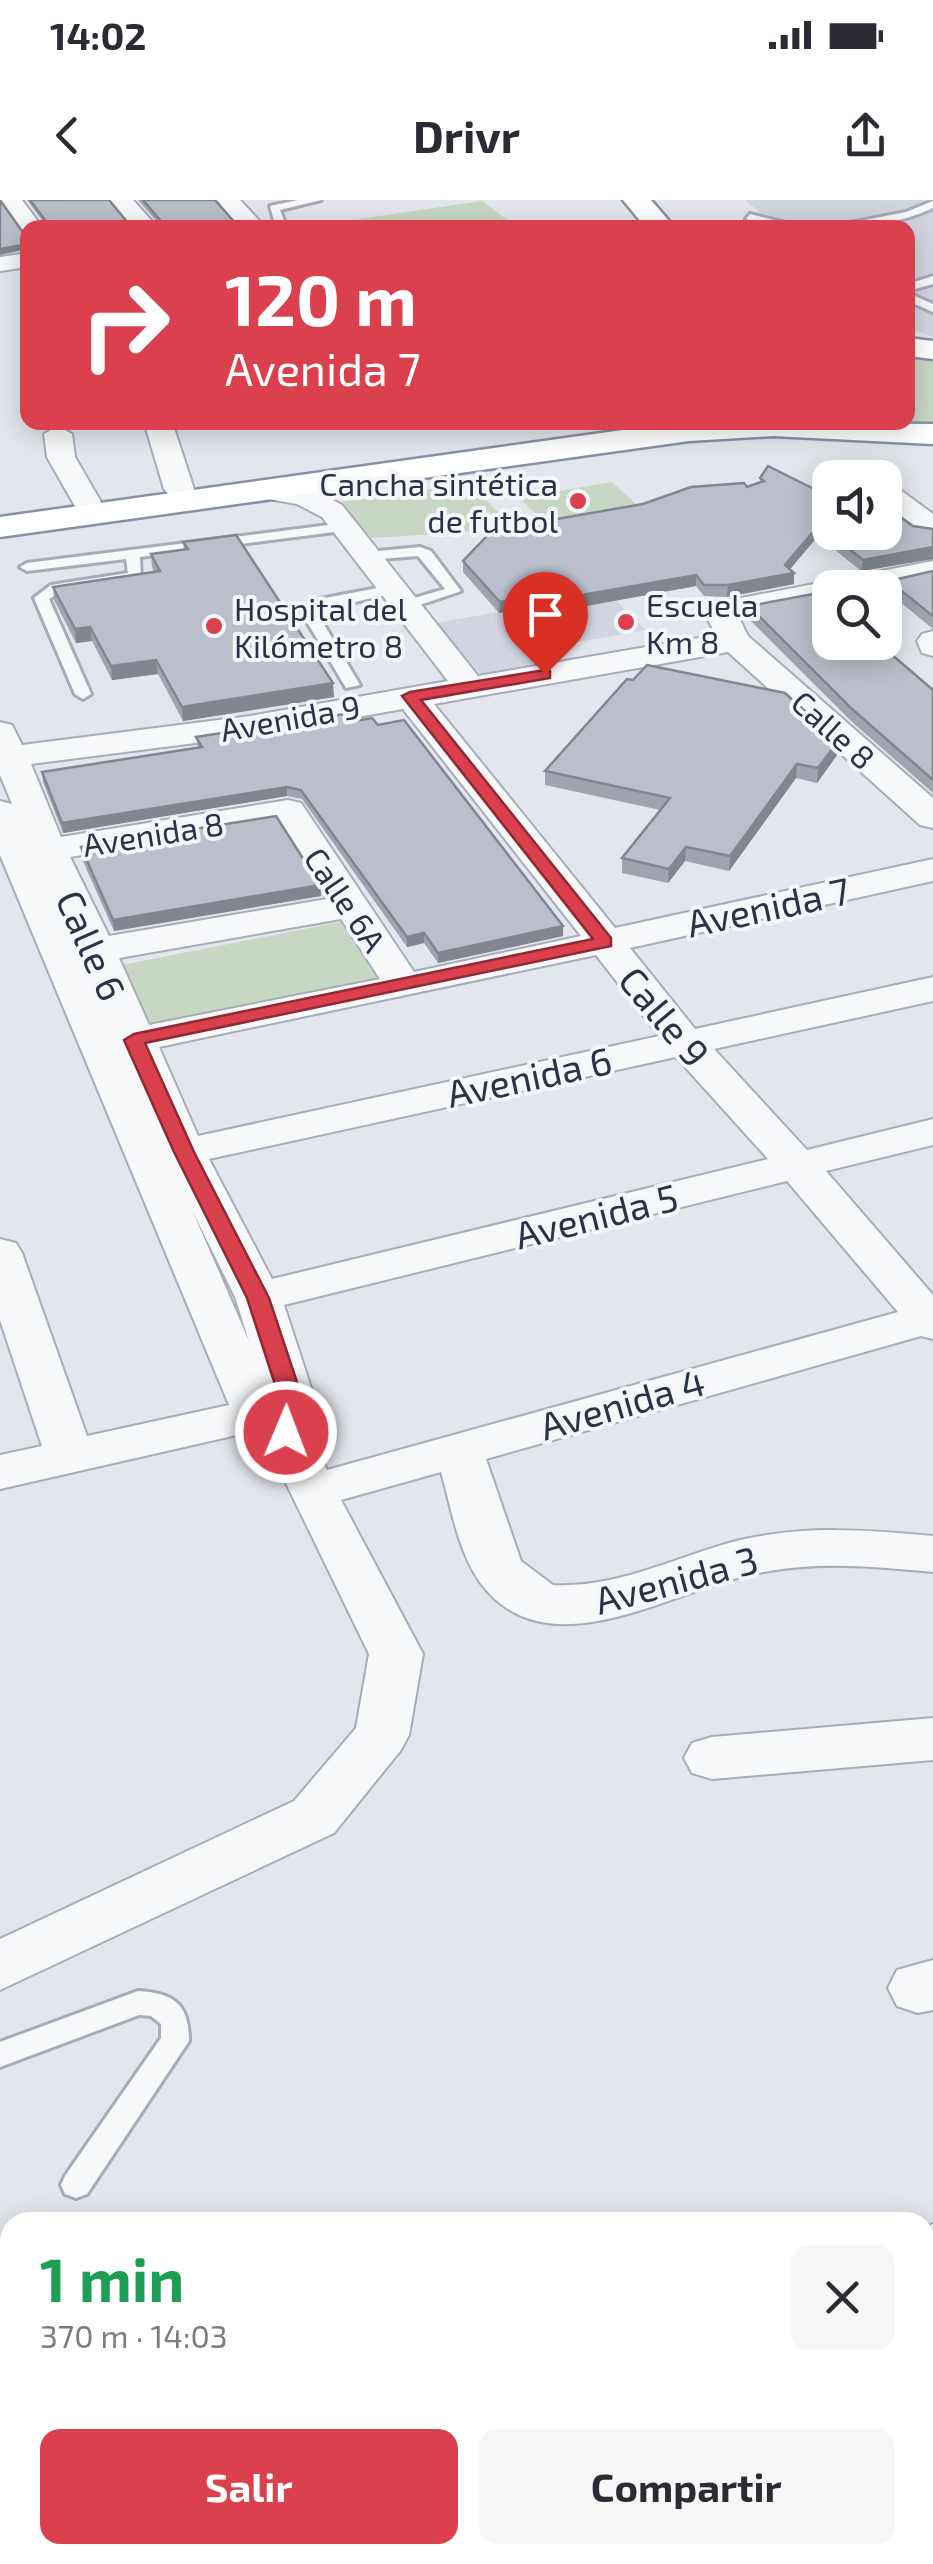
<!DOCTYPE html>
<html lang="es">
<meta charset="utf-8">
<style>
:root{--surface:#fff;--page:#f7f7f7;--text:#2b2b33;--muted:#7c7c81;--accent:#da404e}
body{margin:0;font-family:"Exo 2",sans-serif;background:var(--page);color:var(--text);height:100vh;display:flex;flex-direction:column;font-size:38px;white-space:nowrap}
*{box-sizing:border-box;margin:0}
p{font-size:32px;color:var(--muted)}
.icon{flex:none;width:55px;height:55px;fill:none;stroke:currentColor;stroke-width:2;stroke-linecap:round;stroke-linejoin:round}
.map{position:relative;flex:1;overflow:hidden}
.drawer{position:absolute;left:0px;top:2012px;width:935px;height:352px;display:flex;flex-direction:column;background:var(--surface);border-radius:30px 30px 0 0;box-shadow:0 5px 25px #0003}
.drawer>*{flex:none}
.banner{position:absolute;left:20px;top:20px;width:895px;height:210px;border-radius:20px;box-shadow:0 5px 25px #0003;background:#da404e;color:#fff;overflow:hidden}
.tools{position:absolute;left:812px;top:260px;display:grid;gap:20px}
.tools a{display:grid;place-items:center;width:90px;height:90px;border-radius:20px;background:var(--surface);box-shadow:0 5px 25px #0003;font-size:50px}
.pin{position:absolute;display:grid;place-items:center;width:85px;height:85px;color:#fff;margin:-102px -42px;border-radius:50% 50% 50% 0;rotate:-45deg;box-shadow:0 0 10px #0007}
.pin .icon{rotate:45deg}
.me{position:absolute;width:110px;margin:-55px;rotate:1deg;stroke-linejoin:round;filter:drop-shadow(0 0 8px #0008)}
.turn{display:flex;align-items:center;gap:35px;height:210px;padding:0 40px;font-size:45px}
.turn .icon{width:130px;height:130px;stroke-width:2.5}
.turn b{display:block;font-size:70px;line-height:85px}
.round{display:grid;place-items:center;flex:none;width:105px;height:105px;border-radius:20px;background:var(--page)}
.head{display:flex;align-items:center;justify-content:space-between;height:170px;padding:0 40px}
h1{font-size:60px;font-weight:700;line-height:75px;color:#1e9e55}
.action{display:flex;gap:20px;margin-top:auto;padding:20px 40px}
.action a{flex:1;height:115px;border-radius:20px;background:var(--accent);color:#fff;font-size:40px;font-weight:700;line-height:115px;text-align:center}
.action a+a{background:var(--page);color:var(--text)}
.status{display:flex;justify-content:space-between;align-items:center;height:70px;padding:0 50px;background:var(--surface);direction:ltr}
.status svg{height:28px;fill:currentColor}
header{display:flex;justify-content:space-between;align-items:center;height:130px;padding:0 40px;background:var(--surface);font-size:45px;font-weight:700}
.map>svg:first-child{display:block}
.built{fill:#d1d5df}
.green{fill:#c8d7c4}
.lines{fill:none;stroke-linecap:round;stroke-linejoin:round}
.lane-casing{stroke:#a7acb7;stroke-width:6}
.street-casing{stroke:#a7acb7;stroke-width:4}
.highway-casing{stroke:#8992a5;stroke-width:5}
.lane{fill:#f7f8fa;fill-rule:evenodd}
.street{fill:#f7f8fa;fill-rule:evenodd}
.highway{fill:#fff;fill-rule:evenodd}
.wall{fill:#a0a4af}
.shaded-wall{fill:#82868e}
.building{fill:#babfcb;stroke:#82868e;stroke-width:2.5}
.route{fill:#da404e;stroke:#8e2a33;stroke-width:2.5}
.poi-dot{fill:#da404e;stroke:#f4f6f9;stroke-width:4}
.labels{text-anchor:middle;dominant-baseline:central;stroke-width:8;stroke-linejoin:round;paint-order:stroke}
.far-poi-label{font-size:32px;fill:#293247;stroke:#f4f6f9;text-anchor:start}
.far-street-label{font-size:32px;fill:#293247;stroke:#f4f6f9}
.street-label{font-size:38px;fill:#293247;stroke:#f4f6f9}
</style>
<div class="status"><b>14:02</b><svg viewBox="0 0 49 12"><path d="M0 12V9h3v3zM5 12V6h3v6zM10 12V3h3v9zM15 12V0h3v12zM26 1h20v11H26zM47 4h2v5h-2z"/></svg></div>
<header><svg class="icon" aria-label="back" viewBox="0 0 24 24"><path d="M15 5l-7 7 7 7"/></svg>Drivr<svg class="icon" aria-label="share" viewBox="0 0 24 24"><path d="M12 15V3M7 8l5-5 5 5M5 13v7h14v-7"/></svg></header>
<div class="map">
<svg width="933" height="2364" viewBox="0 0 933 2364">
<rect width="100%" height="100%" fill="#e3e6ec"/>
<g class="built">
<path d="M745 0H933V137L908 128V28L777 27Z"/>
<path d="M616 401 646 430 555 446 528 417 507 420 548 468 485 479 436 423 545 404 552 412Z"/>
</g>
<g class="green">
<path d="M482 1 510 22 474 28H369L359 19Z"/>
<path d="M908 155 933 158V226L867 223 908 222Z"/>
<path d="M612 282 637 305 545 322 519 298Z"/>
<path d="M469 283 515 329 371 338 341 302Z"/>
<path d="M345 721 386 787 153 834 122 765Z"/>
</g>
<g class="lines">
<defs>
<g id="lane">
<path d="M298 0H321L280 10 287 28H276L270 6Z"/>
<path d="M933 1V8C899 24 861 28 824 28L906 12Z"/>
<path d="M750 14 798 26 799 28H778L746 19Z"/>
<path d="M933 76V84L908 91V84Z"/>
<path d="M908 93 933 104V112L908 101Z"/>
<path d="M345 323 352 327 350 330 140 357 141 379 60 392 49 399 91 494 83 499 75 494 34 398 51 385 128 373 126 359 27 371 20 367 27 363Z"/>
<path d="M420 347 431 351 461 391 411 408H401V402L445 389 418 356 368 360 361 356 368 352Z"/>
<path d="M393 385 398 386V392L316 411 360 485 346 488 300 410 315 400Z"/>
<path d="M138 1791C174 1793 189 1804 189 1841L87 1994 76 1998 65 1994 61 1985 65 1976 161 1838V1824L151 1816 139 1815 0 1867V1842Z"/>
<path d="M0 2053 10 2057V2096L0 2092Z"/>
<path d="M116 2355H150L153 2364H119Z"/>
<path d="M602 2355H637L633 2364H598Z"/>
</g>
<g id="street">
<path d="M0 0H22L43 28H28V34L23 33Z"/>
<path d="M108 0H133L158 28H132Z"/>
<path d="M215 0H240L266 28H240Z"/>
<path d="M28 53V67L0 71V57Z"/>
<path d="M144 222H172L194 289 189 295H169L164 289Z"/>
<path d="M58 226 72 234 75 257 101 302 96 308H76L47 257 44 234Z"/>
<path d="M261 281 315 290 342 305 478 476 716 435 706 416 715 403 933 361V379L885 389 830 388V398L738 416 748 436 933 598V628L920 625 728 452 434 504 615 728 933 659V681L630 748 695 829 933 777V801L714 849 807 950 933 919V945L826 971 933 1095V1139L921 1136 486 1259 521 1361 553 1385C620 1388 677 1356 740 1340 807 1325 866 1330 933 1336V1372C868 1366 810 1360 745 1376 670 1393 553 1466 487 1391 459 1360 452 1310 441 1272L341 1300 423 1454 409 1535 401 1550 334 1633 0 1790V1739L294 1601 356 1528 369 1454 266 1242 250 1232 0 1289V1255L42 1246 0 1120V1039L16 1043 22 1053 87 1236 229 1205 0 655V601L12 604 0 575V522L12 525 22 545 250 516 448 481 322 317 297 304 251 296 246 290 251 284ZM403 509 581 736 414 772 301 603 288 600 61 637 31 564 250 536ZM278 623 327 699 109 736 70 657ZM341 719 380 779 149 825 119 758ZM596 755 659 836 198 936 159 847ZM676 857 768 959 272 1079 209 959ZM787 981 898 1112 327 1270 310 1232 317 1206 284 1105ZM192 1010 235 1097 249 1141Z"/>
<path d="M885 283 895 286 933 314V337L922 334 885 306Z"/>
<path d="M933 431V456L922 453 917 441 922 434Z"/>
<path d="M933 1518V1560L712 1579 692 1573 684 1558 692 1543 712 1537Z"/>
<path d="M933 1760V1810L918 1813 897 1806 888 1788 897 1770Z"/>
<path d="M933 2024V2090L925 2093V2027Z"/>
<path d="M925 2108 933 2111V2193L925 2189Z"/>
</g>
<g id="highway">
<path d="M623 0H651L675 28H646Z"/>
<path d="M908 138 933 141V159L908 156Z"/>
<path d="M680 222 933 224V244L773 236 689 241 0 337V317Z"/>
</g>
</defs>
<use href="#lane" class="lane-casing"/>
<use href="#street" class="street-casing"/>
<use href="#highway" class="highway-casing"/>
<use href="#lane" class="lane"/>
<use href="#street" class="street"/>
<use href="#highway" class="highway"/>
</g>
<g class="wall">
<path d="M27 0H109L129 24 160 25 138 0H215L237 25 247 28H34L45 24Z"/>
<path d="M760 278 830 332 913 326 933 329V359L861 371 818 336 790 369 794 384 727 397 704 396 696 386 553 412 547 405 499 413 463 372V361L551 324V320L747 287 760 283Z"/>
<path d="M183 342 334 497 183 521 158 474 112 480 92 441 76 443 54 400 53 387 154 372 152 367 151 354 184 350Z"/>
<path d="M933 371V429L888 392 889 381Z"/>
<path d="M749 406 933 490V593L850 520 748 418Z"/>
<path d="M355 521 563 726V736L438 763 424 743 407 747 302 599 287 596 63 633 43 582 42 572 198 548 196 537Z"/>
<path d="M837 555 817 583 796 578 729 671 685 661 668 683 622 673V658L660 610 545 585V571Z"/>
<path d="M81 647 320 685 321 696 114 731 82 659Z"/>
</g>
<g class="shaded-wall">
<path d="M27 43V49L0 55V49Z"/>
<path d="M819 325 818 336 786 374 794 373V384L727 397 728 385 785 365Z"/>
<path d="M933 347V359L861 371 863 360Z"/>
<path d="M696 375V386L553 412V400Z"/>
<path d="M547 394V405L499 413 500 402Z"/>
<path d="M90 427 92 441 76 443 75 429Z"/>
<path d="M156 460 158 474 112 480 111 466Z"/>
<path d="M333 483 334 497 183 521 182 507Z"/>
<path d="M838 541 837 555 817 583 818 568Z"/>
<path d="M797 564 796 578 729 671 730 656Z"/>
<path d="M287 587V596L63 633 62 623Z"/>
<path d="M686 647 685 661 668 683 669 669Z"/>
<path d="M320 685 321 696 114 731 113 720Z"/>
<path d="M563 726V736L438 763V753Z"/>
<path d="M424 733V743L407 747V737Z"/>
</g>
<g class="building">
<path d="M0 0 22 31 28 29V44L0 49Z"/>
<path d="M30 0H109L129 24 160 25V20L143 0H215L237 25 247 28H34L45 25V20Z"/>
<path d="M768 266 830 297V332H885V306L913 326 933 329V347L863 360 819 325 785 365 794 373 728 385H704L696 375 553 400 547 394 500 402 463 361 488 335 555 324 551 320 643 304 691 287 744 283 747 287 764 281 760 278Z"/>
<path d="M236 335 333 483 182 507 156 460 111 466 90 427 75 429 53 387 160 371 151 354 188 349 183 342Z"/>
<path d="M933 371V416L889 381Z"/>
<path d="M818 393 830 403V442H877L933 490V580L851 508 749 406Z"/>
<path d="M647 465 785 493 838 541 818 568 797 564 730 656 686 647 669 669 622 658 670 598 545 571 627 479 633 480Z"/>
<path d="M350 513 355 521 372 518 378 525 404 520 563 726 438 753 424 733 407 737 301 590 287 587 62 623 42 572 202 547 196 537Z"/>
<path d="M276 616 320 685 113 720 81 647Z"/>
</g>
<path class="route" d="M545 470 550 471V478L421 500 611 738V746L145 843 194 952 269 1098 305 1206 294 1238H278L274 1232 282 1206 247 1098 174 952 124 840 134 834 593 739 402 496 410 492Z"/>
<g class="poi-dot">
<circle cx="578" cy="301" r="10"/>
<circle cx="626" cy="422" r="10"/>
<circle cx="214" cy="426" r="10"/>
</g>
<g class="labels">
<g class="far-poi-label">
<text x="558" y="283" text-anchor="end">Cancha sintética<tspan x="558" dy="37">de futbol</tspan></text>
<text x="646" y="404">Escuela<tspan x="646" dy="37">Km 8</tspan></text>
<text x="234" y="408">Hospital del<tspan x="234" dy="37">Kilómetro 8</tspan></text>
</g>
<g class="far-street-label">
<text transform="translate(290 517) rotate(-10)">Avenida 9</text>
<text transform="translate(834 529) rotate(42)">Calle 8</text>
<text transform="translate(153 633) rotate(-9)">Avenida 8</text>
<text transform="translate(346 699) rotate(56)">Calle 6A</text>
</g>
<g class="street-label">
<text transform="translate(768 706) rotate(-12)">Avenida 7</text>
<text transform="translate(92 745) rotate(66)">Calle 6</text>
<text transform="translate(665 816) rotate(50)">Calle 9</text>
<text transform="translate(529 876) rotate(-12)">Avenida 6</text>
<text transform="translate(596 1015) rotate(-14)">Avenida 5</text>
<text transform="translate(622 1203) rotate(-16)">Avenida 4</text>
<text transform="translate(676 1379) rotate(-15)">Avenida 3</text>
</g>
</g>
</svg>
<div class="tools">
<a><svg class="icon" aria-label="sound" viewBox="0 0 24 24"><path d="M4 9h4l5-4v14l-5-4H4zM17 9q2 3 0 6"/></svg></a>
<a><svg class="icon" aria-label="search" viewBox="0 0 24 24"><circle cx="10" cy="10" r="6"/><path d="M15 15l6 6"/></svg></a>
</div>
<div class="pin" style="left:545px;top:474px;background:#d93025"><svg class="icon" aria-label="arrive" viewBox="0 0 24 24"><path d="M6 21V4h12l-3 4 3 4H6"/></svg></div>
<svg class="me" style="left:286px;top:1232px" viewBox="-20 -20 40 40"><circle r="17" fill="#da404e" stroke="#fff" stroke-width="3"/><path d="M0-11L8 9 0 5-8 9z" fill="#fff"/></svg>
<div class="banner">
<div class="turn"><svg class="icon" aria-label="right" viewBox="0 0 24 24"><path d="M7 20v-9h11M14 6l5 5-5 5"/></svg><div><b>120 m</b>Avenida 7</div></div>
</div>
<section class="drawer">
<div class="head"><div><h1>1 min</h1><p>370 m · 14:03</p></div><a class="round"><svg class="icon" aria-label="close" viewBox="0 0 24 24"><path d="M6 6l12 12M18 6L6 18"/></svg></a></div>
<div class="action"><a>Salir</a><a>Compartir</a></div>
</section>
</div>
